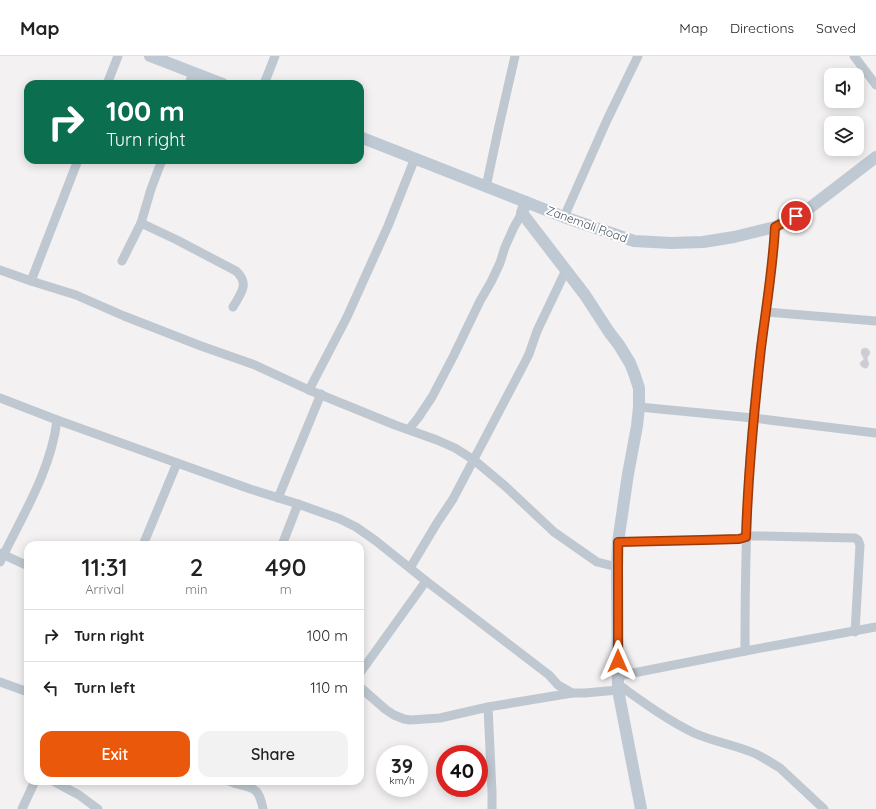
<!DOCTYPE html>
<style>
:root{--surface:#fff;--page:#f2f2f2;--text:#222;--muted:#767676;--line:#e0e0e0;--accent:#ea580c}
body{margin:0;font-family:Quicksand,sans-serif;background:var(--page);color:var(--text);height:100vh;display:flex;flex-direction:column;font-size:15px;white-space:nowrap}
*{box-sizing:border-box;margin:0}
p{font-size:13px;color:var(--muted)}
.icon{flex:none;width:22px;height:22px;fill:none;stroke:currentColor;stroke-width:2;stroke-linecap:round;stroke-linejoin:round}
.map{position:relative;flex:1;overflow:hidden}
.details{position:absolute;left:24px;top:485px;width:340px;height:244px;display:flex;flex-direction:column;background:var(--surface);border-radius:12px;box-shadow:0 2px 10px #0003}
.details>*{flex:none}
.top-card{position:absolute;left:24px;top:24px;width:340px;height:84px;border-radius:12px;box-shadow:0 2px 10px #0003;background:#0b6e4f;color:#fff;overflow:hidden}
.fabs{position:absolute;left:824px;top:12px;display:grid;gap:8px}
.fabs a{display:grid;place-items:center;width:40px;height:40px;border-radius:8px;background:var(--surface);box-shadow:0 2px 10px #0003;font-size:20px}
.speed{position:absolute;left:376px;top:689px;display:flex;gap:8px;font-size:20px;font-weight:700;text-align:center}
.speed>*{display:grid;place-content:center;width:52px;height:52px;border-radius:50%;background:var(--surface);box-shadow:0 2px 10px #0003;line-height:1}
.speed small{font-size:10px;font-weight:400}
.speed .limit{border:6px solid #d22;background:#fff;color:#111}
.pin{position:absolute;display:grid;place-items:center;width:34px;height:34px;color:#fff;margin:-17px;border:2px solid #fff;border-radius:50%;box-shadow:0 1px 4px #0007}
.me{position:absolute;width:44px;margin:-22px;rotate:0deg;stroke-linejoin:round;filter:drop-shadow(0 0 3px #0008)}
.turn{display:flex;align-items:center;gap:14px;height:84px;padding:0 16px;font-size:18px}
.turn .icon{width:52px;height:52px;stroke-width:2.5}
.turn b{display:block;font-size:28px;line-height:34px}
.eta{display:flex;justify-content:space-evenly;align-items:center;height:68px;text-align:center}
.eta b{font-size:24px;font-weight:600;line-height:28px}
.button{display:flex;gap:8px;margin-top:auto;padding:8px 16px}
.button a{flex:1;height:46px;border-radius:12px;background:var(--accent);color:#fff;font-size:16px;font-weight:600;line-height:46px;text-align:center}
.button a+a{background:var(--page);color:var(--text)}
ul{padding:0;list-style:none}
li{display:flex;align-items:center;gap:12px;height:52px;padding:0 16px;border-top:1px solid var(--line)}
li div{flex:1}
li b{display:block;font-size:15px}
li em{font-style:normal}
header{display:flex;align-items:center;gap:24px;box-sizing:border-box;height:56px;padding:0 20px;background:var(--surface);border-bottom:1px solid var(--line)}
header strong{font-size:19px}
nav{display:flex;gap:22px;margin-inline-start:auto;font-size:14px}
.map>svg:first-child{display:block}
.building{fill:#cbcdd3;stroke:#d5d7dc}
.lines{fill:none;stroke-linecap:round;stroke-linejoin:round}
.street{stroke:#bfc8d0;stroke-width:9}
.secondary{stroke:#bfc9d4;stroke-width:12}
.route-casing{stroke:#983908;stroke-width:10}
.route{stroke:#ea580c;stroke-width:7}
.labels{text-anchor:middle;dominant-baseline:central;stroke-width:4;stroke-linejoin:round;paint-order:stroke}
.street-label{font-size:12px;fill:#49545f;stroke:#fff}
</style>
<header>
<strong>Map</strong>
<nav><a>Map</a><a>Directions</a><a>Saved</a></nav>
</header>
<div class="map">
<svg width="876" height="753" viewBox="0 0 876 753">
<rect width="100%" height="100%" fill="#f3f1f1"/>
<path class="building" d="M865 292 868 293 870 296 869 299 867 302 869 308 867 312H864L861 310 860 307 864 303 861 297 862 293Z"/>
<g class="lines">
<g class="street">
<path d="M854 0 876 29"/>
<path d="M107 28 118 0"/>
<path d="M189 28 193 17"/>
<path d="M264 28 275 0"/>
<path d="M486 131 499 70 515 0"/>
<path d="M564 161 607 64 638 0"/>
<path d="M141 167 177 184 236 215C250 228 241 237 233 251"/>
<path d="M122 205 141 167 151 133 162 104"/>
<path d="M0 214 31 225 76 239 124 260 201 290 255 309 309 334 395 369 437 384 455 392 474 404 505 430 554 476 597 506 617 511"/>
<path d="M31 225 78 104"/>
<path d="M766 256 876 265"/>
<path d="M309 334 347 261 388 170 415 102"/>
<path d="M0 342 57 364 250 433 298 448 340 463 356 471 376 485 426 525 549 619 558 629 572 637H585L618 634"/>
<path d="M639 351 753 362 876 377"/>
<path d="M409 373 418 362 432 341 453 301 480 245 491 226 500 207 505 191 514 171 522 157"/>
<path d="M278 442 321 338"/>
<path d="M618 486 703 484 739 483 751 480H758L855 482 858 484 860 489 855 576"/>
<path d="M143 489 177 407"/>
<path d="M282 489 298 448"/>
<path d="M0 497 28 510"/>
<path d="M0 506C22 460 51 415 57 364"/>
<path d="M410 512 437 467 453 443 524 308 529 298 537 275 566 214"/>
<path d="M745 595C745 518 746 440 753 363 756 331 759 299 764 267 769 235 773 203 775 171"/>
<path d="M360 617 426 525"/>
<path d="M618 620 745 595 876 571"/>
<path d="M0 626 28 636"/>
<path d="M619 629C643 646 667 664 694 677 714 686 736 689 756 698 764 702 772 707 780 712L824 753"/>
<path d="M360 631 385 653 394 659 404 663 410 664 440 662 488 651 572 637"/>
<path d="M488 651 492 736V753"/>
<path d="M53 725 79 739 98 753"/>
<path d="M229 725C250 734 258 726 263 753"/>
<path d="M22 753 35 725"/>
</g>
<g class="secondary">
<path d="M150 0 223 28"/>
<path d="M360 81 564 161 634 185 671 187 703 186 734 181 775 171 807 154 876 101"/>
<path d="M526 146 522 157 585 239 609 276 619 289 630 307 634 317 639 332V351L637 370 628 418 618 486 617 511 618 634 641 753"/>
</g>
</g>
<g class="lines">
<defs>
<path id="route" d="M618 605V486L703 484 739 483 746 481C748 418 754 355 761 292 766 252 773 211 775 171L796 160"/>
</defs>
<use href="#route" class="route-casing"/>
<use href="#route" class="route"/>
</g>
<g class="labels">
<g class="street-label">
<text transform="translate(587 168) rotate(20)">Zanemali Road</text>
</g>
</g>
</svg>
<div class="fabs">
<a><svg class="icon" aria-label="sound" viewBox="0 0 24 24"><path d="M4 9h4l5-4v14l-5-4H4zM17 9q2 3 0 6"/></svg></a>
<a><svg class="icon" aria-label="layers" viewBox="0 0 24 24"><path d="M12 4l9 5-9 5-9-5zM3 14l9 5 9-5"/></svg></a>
</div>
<div class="speed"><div>39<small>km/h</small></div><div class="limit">40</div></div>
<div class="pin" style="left:796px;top:160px;background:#d93025"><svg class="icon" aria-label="arrive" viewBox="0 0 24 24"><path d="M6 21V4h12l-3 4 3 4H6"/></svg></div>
<svg class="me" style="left:618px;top:605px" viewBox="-20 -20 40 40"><path d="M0-17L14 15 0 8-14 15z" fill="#ea580c" stroke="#fff" stroke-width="4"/></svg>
<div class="top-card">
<div class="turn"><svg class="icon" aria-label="right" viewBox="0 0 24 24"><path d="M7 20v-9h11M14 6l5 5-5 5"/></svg><div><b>100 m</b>Turn right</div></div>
</div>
<section class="details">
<div class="eta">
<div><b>11:31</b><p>Arrival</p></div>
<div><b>2</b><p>min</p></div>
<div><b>490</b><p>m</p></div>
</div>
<ul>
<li><svg class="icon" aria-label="right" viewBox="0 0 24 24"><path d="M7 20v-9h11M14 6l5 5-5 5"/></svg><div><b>Turn right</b></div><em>100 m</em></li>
<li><svg class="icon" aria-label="left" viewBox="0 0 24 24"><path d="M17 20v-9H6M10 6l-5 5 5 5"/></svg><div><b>Turn left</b></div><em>110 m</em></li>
</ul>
<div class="button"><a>Exit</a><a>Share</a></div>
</section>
</div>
